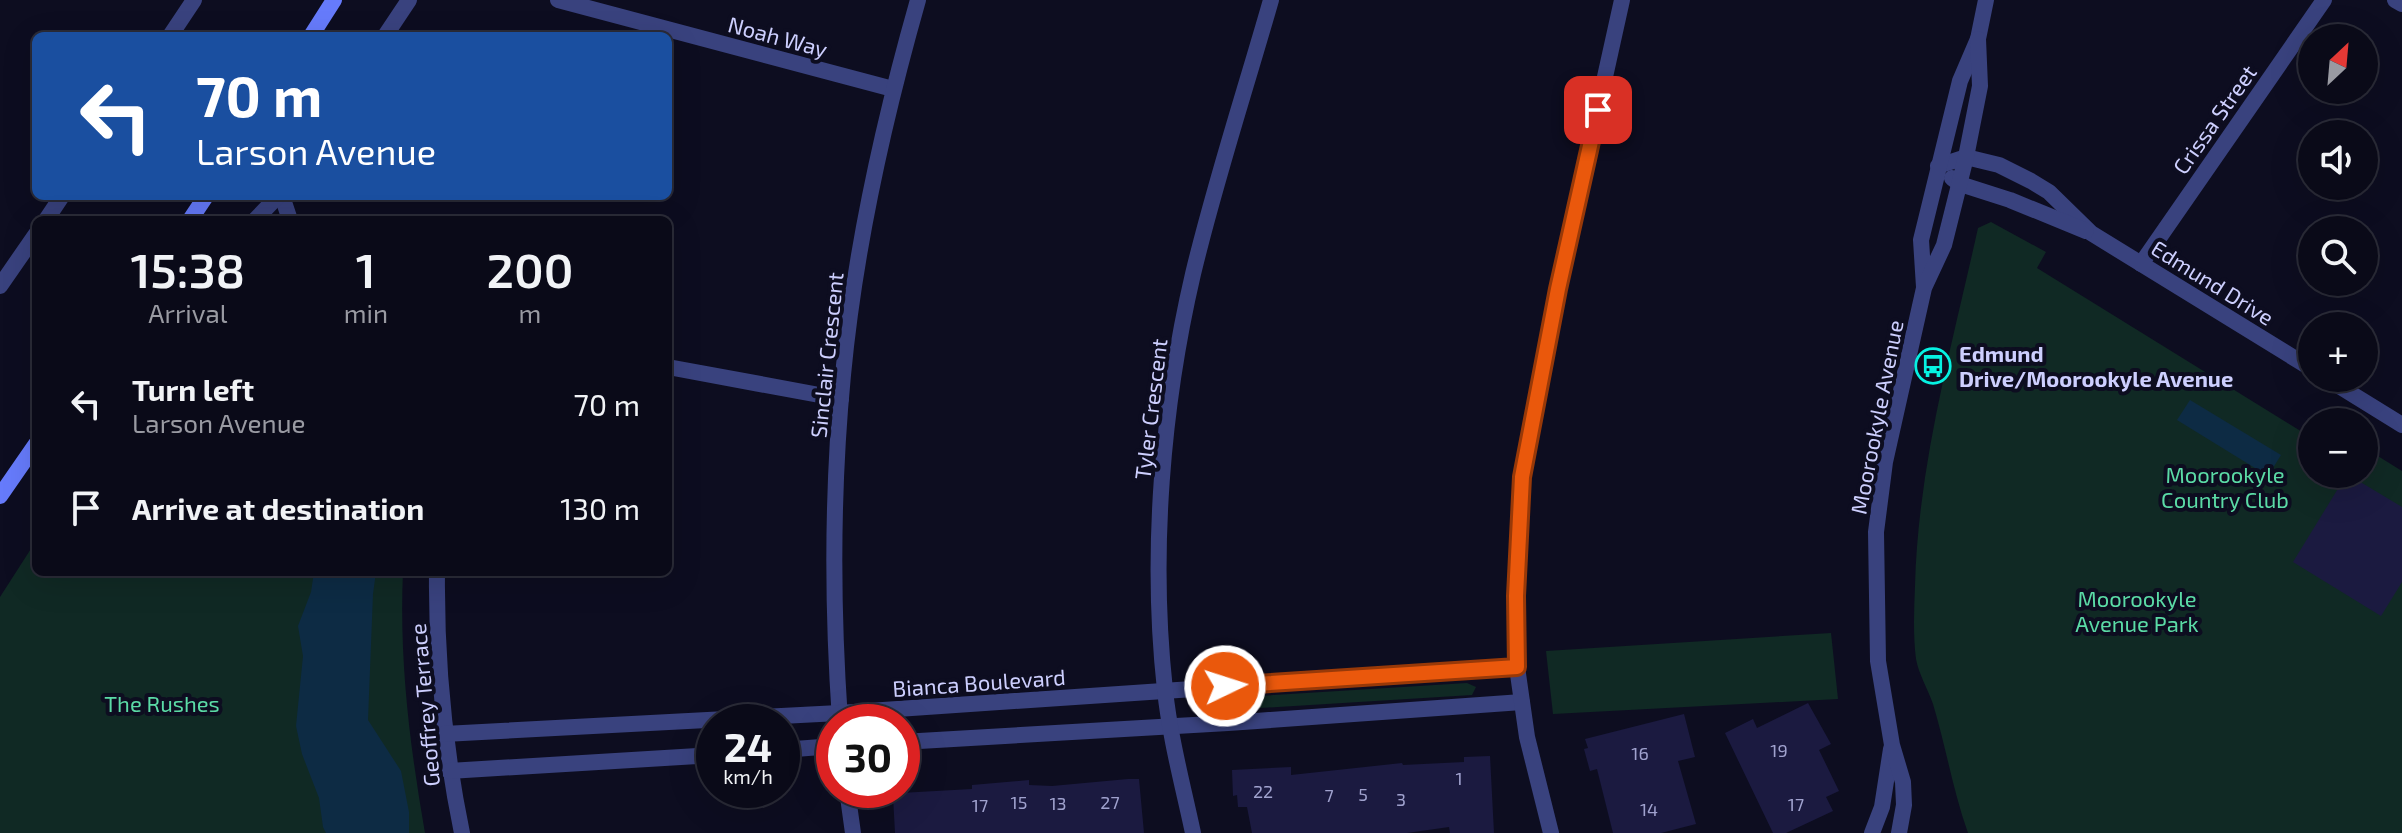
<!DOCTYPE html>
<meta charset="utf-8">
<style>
:root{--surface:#0a0a18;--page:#181825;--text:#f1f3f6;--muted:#999aa2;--line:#2a2b37}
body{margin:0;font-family:"Exo 2",sans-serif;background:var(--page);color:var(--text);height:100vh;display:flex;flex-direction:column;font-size:30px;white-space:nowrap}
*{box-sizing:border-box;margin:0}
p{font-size:26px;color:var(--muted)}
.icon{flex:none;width:44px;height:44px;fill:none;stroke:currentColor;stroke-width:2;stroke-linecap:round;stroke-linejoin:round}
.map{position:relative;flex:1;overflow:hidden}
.sheet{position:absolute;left:32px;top:216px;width:640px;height:360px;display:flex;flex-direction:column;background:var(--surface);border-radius:12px;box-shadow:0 8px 32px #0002,0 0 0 2px var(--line)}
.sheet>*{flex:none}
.guide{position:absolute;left:32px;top:32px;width:640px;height:168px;border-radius:12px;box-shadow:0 8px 32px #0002,0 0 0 2px var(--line);background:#1a4fa0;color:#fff;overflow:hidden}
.needle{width:52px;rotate:26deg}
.tools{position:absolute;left:2298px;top:24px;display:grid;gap:16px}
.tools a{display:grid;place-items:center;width:80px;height:80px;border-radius:50%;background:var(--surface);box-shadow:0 8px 32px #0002,0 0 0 2px var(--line);font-size:40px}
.speed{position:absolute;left:696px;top:704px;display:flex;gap:16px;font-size:40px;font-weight:700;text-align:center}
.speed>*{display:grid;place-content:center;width:104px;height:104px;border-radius:50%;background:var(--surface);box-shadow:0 8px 32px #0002,0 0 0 2px var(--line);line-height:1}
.speed small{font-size:20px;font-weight:400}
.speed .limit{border:12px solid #d22;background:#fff;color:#111}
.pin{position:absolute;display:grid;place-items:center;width:68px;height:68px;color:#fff;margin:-34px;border-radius:16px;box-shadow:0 4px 12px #0006}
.me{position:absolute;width:88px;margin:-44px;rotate:86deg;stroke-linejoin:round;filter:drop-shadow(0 0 6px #0008)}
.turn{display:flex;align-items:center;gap:28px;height:168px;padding:0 32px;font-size:36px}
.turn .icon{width:104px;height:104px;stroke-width:2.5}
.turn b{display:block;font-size:56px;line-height:68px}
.eta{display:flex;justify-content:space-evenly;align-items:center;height:136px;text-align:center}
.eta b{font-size:48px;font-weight:600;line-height:56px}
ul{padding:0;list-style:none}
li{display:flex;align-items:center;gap:24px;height:104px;padding:0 32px}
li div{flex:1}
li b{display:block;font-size:30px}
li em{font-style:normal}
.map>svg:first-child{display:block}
.green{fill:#102924}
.water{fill:#0d2b44}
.building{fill:#1b1a40}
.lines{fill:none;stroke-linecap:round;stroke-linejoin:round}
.minor{stroke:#39427e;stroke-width:16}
.tertiary{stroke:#39427e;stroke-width:16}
.secondary{stroke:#667bfb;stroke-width:16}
.route-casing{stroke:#983908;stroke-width:20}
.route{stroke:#ea580c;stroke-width:14}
.labels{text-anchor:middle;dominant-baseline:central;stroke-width:8;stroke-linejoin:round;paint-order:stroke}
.number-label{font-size:18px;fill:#a0a2ce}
.street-label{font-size:22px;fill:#cdcffe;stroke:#0d0d20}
.poi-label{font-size:22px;font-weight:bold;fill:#cdcffe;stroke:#0d0d20;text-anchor:start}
.park-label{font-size:22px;fill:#5bdba6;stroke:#0d0d20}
</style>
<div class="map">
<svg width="2402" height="833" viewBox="0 0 2402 833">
<rect width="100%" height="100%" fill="#0d0d20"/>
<g class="green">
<path d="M1991 222 2046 252 2037 268 2312 438V474H2364V468L2373 453 2402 471V833H1968C1953 791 1946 747 1933 704 1928 689 1919 675 1916 659 1913 635 1914 610 1915 586 1918 465 1952 346 1978 228Z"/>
<path d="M36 541V572H403C399 660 410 747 425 833H0V597Z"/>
<path d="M1831 633 1838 699 1553 714 1546 651Z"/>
<path d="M1467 683 1476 687 1472 695 1229 710 1228 698Z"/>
</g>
<g class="water">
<path d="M2190 400 2281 455 2268 476 2177 420Z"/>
<path d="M314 572H376L373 594 368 720 401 771 409 812V833H326L323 827 319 798 302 754 296 726 303 656 298 626 311 592Z"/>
</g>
<g class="building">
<path d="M2347 474 2402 507V582L2381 616 2293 562Z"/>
<path d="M1808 703 1831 744 1819 750 1839 791 1826 797 1833 811 1786 833H1773L1725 733 1753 719 1757 728Z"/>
<path d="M1684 714 1695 757 1678 761 1696 824 1661 833H1613L1597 769 1590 771 1584 749 1588 748 1585 739Z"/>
<path d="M1490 756 1494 833H1450L1449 827 1407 833H1252L1247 807H1238L1237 795 1233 796 1232 770 1291 767V775L1402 763 1403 765 1464 762V757Z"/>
<path d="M1128 779H1139L1144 833H895L893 796H900V793L972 789V785L1029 780V785L1052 786Z"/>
</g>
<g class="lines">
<g class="minor">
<path d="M558 0 893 89"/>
<path d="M2395 0 2402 4"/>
<path d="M170 36 194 0"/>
<path d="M385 36 409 0"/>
<path d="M282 196 290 220"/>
<path d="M46 220 62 196"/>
<path d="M255 220 278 196"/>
<path d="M2141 264 2324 0"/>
<path d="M0 286 36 234"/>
<path d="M668 367 841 399"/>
<path d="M437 572C436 661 444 746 462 833"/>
<path d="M840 720C832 605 832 489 843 375 855 247 883 123 918 0"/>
<path d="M444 734 839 713 1517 667"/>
<path d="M902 742 1228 723 1522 702"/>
<path d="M782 750 834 746"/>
<path d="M449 771 714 755"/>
<path d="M847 790 853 833"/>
<path d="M1193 833C1183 786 1170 738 1165 690 1150 554 1162 407 1193 274 1215 182 1245 91 1271 0"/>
<path d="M1551 833 1527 737 1517 667 1516 596 1522 477 1558 289 1622 0"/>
</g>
<g class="tertiary">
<path d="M1938 166 1966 157 1999 165 2031 181 2049 192 2091 233 2312 369"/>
<path d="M1952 178 1960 184 2010 200 2086 231"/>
<path d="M1924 287 1921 240 1960 81 1978 39 1986 0"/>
<path d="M2326 378 2402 425"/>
<path d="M1872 833 1882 807 1891 749"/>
<path d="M1899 833 1904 805 1903 782 1892 745 1878 661 1876 532 1885 462 1924 288 1944 245 1966 157 1980 86 1978 39"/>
</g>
<g class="secondary">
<path d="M311 36 334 0"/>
<path d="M190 220 206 196"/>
<path d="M0 496 36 444"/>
</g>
</g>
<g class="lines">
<defs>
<path id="route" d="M1225 686 1517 667 1516 596 1522 477 1558 289 1598 110"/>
</defs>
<use href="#route" class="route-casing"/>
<use href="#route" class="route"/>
</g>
<defs>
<symbol id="bus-ring" viewBox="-11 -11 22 22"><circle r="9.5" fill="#0d0d20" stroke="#06f1e2" stroke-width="1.5"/><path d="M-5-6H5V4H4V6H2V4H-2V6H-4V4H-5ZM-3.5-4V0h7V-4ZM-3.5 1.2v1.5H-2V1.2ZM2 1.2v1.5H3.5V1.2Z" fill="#06f1e2"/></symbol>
</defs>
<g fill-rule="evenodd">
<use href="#bus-ring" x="1913" y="346" width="40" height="40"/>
</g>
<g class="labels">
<g class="number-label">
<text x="1779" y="750">19</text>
<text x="1640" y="753">16</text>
<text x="1459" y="778">1</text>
<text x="1263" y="791">22</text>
<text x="1363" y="794">5</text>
<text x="1329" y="795">7</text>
<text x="1401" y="799">3</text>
<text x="1019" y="802">15</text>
<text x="1110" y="802">27</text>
<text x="1058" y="803">13</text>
<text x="1796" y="804">17</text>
<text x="980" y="805">17</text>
<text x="1649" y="809">14</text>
</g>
<g class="street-label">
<text transform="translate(778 36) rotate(15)">Noah Way</text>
<text transform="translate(2214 119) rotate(-55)">Crissa Street</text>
<text transform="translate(2213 282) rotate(32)">Edmund Drive</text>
<text transform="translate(826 355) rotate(-84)">Sinclair Crescent</text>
<text transform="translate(1150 409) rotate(-83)">Tyler Crescent</text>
<text transform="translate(1876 417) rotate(-79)">Moorookyle Avenue</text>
<text transform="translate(979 682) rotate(-4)">Bianca Boulevard</text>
<text transform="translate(424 705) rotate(-95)">Geoffrey Terrace</text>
</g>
<g class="poi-label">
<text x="1959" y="353">Edmund<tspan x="1959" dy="25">Drive/Moorookyle Avenue</tspan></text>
</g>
<g class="park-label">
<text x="2225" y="474">Moorookyle<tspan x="2225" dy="25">Country Club</tspan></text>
<text x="2137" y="598">Moorookyle<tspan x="2137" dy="25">Avenue Park</tspan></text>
<text x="162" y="703">The Rushes</text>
</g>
</g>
</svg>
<div class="tools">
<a><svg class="needle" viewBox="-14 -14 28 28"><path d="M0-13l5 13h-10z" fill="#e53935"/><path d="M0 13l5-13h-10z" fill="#999aa2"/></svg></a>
<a><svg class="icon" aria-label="sound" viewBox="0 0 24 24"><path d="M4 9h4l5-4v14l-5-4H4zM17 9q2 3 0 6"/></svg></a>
<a><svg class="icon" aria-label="search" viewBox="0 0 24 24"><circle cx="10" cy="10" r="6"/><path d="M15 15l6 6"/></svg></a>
<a>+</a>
<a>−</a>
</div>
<div class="speed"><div>24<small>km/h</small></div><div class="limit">30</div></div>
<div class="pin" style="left:1598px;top:110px;background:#d93025"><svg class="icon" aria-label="arrive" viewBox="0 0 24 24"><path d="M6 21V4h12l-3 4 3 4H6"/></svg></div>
<svg class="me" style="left:1225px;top:686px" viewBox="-20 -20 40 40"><circle r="17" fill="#ea580c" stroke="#fff" stroke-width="3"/><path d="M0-11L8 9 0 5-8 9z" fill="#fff"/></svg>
<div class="guide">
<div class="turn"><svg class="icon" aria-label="left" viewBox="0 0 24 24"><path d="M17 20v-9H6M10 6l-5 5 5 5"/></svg><div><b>70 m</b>Larson Avenue</div></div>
</div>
<section class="sheet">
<div class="eta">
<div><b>15:38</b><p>Arrival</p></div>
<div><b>1</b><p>min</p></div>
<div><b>200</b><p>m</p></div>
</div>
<ul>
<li><svg class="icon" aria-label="left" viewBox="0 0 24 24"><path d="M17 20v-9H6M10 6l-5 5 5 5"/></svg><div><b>Turn left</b><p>Larson Avenue</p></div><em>70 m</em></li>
<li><svg class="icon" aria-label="arrive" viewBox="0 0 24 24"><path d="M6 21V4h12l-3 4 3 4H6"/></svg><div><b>Arrive at destination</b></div><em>130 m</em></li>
</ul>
</section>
</div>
